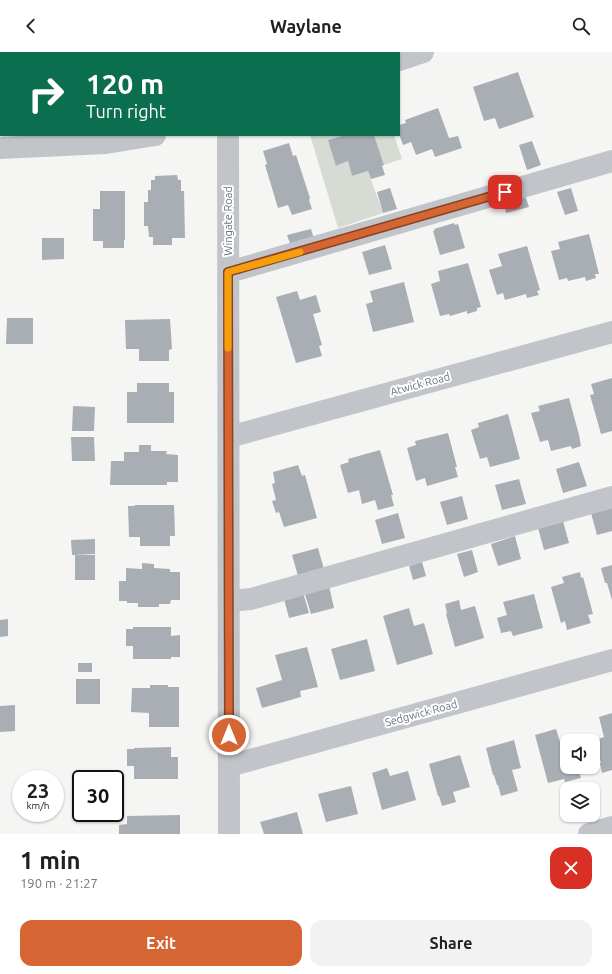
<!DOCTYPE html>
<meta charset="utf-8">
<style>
:root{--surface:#fff;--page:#f2f2f2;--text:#202124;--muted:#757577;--accent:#d56634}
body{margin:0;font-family:Ubuntu,sans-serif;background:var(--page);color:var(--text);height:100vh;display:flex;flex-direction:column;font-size:15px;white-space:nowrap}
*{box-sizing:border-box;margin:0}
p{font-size:13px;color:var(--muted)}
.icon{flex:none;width:22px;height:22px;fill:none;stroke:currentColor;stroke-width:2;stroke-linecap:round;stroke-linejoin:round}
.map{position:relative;height:782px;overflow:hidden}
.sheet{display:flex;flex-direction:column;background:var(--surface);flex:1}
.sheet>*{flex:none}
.hud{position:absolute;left:0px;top:0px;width:400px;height:84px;box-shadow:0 1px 3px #0004;background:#0b6e4f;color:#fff;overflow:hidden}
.fabs{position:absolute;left:560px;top:682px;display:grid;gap:8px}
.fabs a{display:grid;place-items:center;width:40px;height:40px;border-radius:8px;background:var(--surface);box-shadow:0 1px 3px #0004;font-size:20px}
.speed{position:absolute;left:12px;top:718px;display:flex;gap:8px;font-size:20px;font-weight:700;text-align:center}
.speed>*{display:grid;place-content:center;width:52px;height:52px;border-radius:50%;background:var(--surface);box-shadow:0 1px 3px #0004;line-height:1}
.speed small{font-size:10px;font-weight:400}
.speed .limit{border:2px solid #111;border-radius:6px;background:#fff;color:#111}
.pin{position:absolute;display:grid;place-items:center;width:34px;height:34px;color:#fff;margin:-17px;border-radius:8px;box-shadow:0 2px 6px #0006}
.me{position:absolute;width:44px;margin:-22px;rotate:0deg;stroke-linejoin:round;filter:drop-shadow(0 0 3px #0008)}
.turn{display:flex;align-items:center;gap:14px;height:84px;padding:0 20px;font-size:18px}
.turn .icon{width:52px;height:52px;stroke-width:2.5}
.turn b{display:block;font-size:28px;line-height:34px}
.round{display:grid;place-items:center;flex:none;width:42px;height:42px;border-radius:12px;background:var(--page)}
.head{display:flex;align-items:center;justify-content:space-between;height:68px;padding:0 20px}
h1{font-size:24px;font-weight:600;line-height:30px}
.cta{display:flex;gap:8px;margin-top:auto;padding:8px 20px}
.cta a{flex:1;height:46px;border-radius:12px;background:var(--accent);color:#fff;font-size:16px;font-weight:600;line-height:46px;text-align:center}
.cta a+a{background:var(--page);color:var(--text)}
header{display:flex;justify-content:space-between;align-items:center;height:52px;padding:0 20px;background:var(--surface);font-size:18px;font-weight:600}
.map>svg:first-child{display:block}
.green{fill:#d6dcd4}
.building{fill:#a8aeb4}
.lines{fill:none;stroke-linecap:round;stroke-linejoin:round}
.minor{stroke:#c1c4c8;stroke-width:22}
.route-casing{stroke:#8a4222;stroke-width:10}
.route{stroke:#d56634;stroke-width:7}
.slow{stroke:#f59e0b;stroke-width:7}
.labels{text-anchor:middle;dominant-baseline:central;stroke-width:4;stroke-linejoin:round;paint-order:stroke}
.street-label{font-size:11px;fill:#677381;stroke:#fff}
</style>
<header><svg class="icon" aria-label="back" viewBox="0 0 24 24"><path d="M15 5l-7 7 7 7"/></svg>Waylane<svg class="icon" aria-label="search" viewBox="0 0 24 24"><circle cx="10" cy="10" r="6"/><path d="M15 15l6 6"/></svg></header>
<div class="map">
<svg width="612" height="782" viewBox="0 0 612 782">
<rect width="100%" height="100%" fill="#f5f6f3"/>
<g class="green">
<path d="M310 83H346L337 114 348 109 352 124 368 119 383 161 338 176Z"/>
<path d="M374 83H394L402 107 384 113Z"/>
</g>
<g class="building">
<path d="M518 20 534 65 499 77 495 66 484 69 473 35Z"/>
<path d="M438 56 449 86 458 84 462 96 435 105 432 97 416 103 411 90 403 93 399 82V73L406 71 405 68Z"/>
<path d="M346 83H374L384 113 382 114 385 123 371 127 368 119 352 124 348 109 336 114 328 88Z"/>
<path d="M532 89 541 113 527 118 519 93Z"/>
<path d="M289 91 293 104 296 103 310 146 309 148 312 157 292 163 288 153 278 156 265 113 267 112 263 99Z"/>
<path d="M177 123 178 128H181V139H184L185 186H172V193H153V185H149L148 174H144V150H148V138H151V128H155V124Z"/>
<path d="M390 136 397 157 383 161 377 140Z"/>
<path d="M571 136 578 159 565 163 557 140Z"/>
<path d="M100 139H125V188H124V196H103V189H93V157H100Z"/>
<path d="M525 143 529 155 506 161 503 148Z"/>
<path d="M454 171 455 173 458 172 465 196 440 203 433 179 435 178 434 177Z"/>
<path d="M311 177 315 190 292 197 287 183Z"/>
<path d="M589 182 599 222H595L596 226 586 229 585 225 568 229 567 226 559 228 551 199 560 197 558 190Z"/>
<path d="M42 186H64V207L42 208Z"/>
<path d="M385 193 392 217 369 223 362 200Z"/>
<path d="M527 194 540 238 537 239 539 243 527 246 526 242 505 248 503 241 497 243 489 218 502 214 498 202Z"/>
<path d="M468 211 481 255 477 256V259L467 262V259L450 264 449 262 440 264 431 232 440 229 438 219Z"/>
<path d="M404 230 414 270 373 280 366 252 373 250 370 239Z"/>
<path d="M297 239 300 248 316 243 321 260 313 262 322 293 319 294 322 304 296 311 276 245Z"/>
<path d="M7 266H33V292H6Z"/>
<path d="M170 267 172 297 169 298V309H139V297H126L125 268Z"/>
<path d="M612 326V379L601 382 590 343 594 342 591 332Z"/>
<path d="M137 331H169V340H174V371H127V340H137Z"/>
<path d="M569 346 579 383 581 394 572 397 571 394 551 399 548 388 540 390 531 361 540 359 538 354Z"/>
<path d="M73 354 95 355 94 379H72Z"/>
<path d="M508 362 520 407 490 415 487 405 480 407 471 378 479 375 478 371Z"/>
<path d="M448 381 457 415H455L458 425 427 434 425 426 416 429 407 396 416 393 415 389Z"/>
<path d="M71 385H94L95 409H72Z"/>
<path d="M139 393H151V399H167L166 402 178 403V430H167V433H110L111 409H124V400H139Z"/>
<path d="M380 398 393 443H391L394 454 378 458 375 448 362 452 359 438 348 441 340 413 349 410 348 407Z"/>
<path d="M579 410 587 434 563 441 556 417Z"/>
<path d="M298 413 302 424 305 423 317 466 284 475 279 460 276 461 272 449 276 448 272 432 275 431 273 420Z"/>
<path d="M519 427 526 452 502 458 495 433Z"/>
<path d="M462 444 468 467 447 473 440 450Z"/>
<path d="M135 453H174L175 484H170V494H140V485H129L128 454H135Z"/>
<path d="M612 455V479L597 483 591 461Z"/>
<path d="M398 461 405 486 382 492 375 468Z"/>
<path d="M563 469 569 491 544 498 538 476Z"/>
<path d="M515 484 521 507 498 514 491 492Z"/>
<path d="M95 487V502L72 503 71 488Z"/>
<path d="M318 496 324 517 298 524 292 503Z"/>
<path d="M472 498 478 520 464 525 457 502Z"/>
<rect x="75" y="503" width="20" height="25"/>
<path d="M422 510 426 524 413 528 409 514Z"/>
<path d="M142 511 154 512V516L170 517V520H180V548H171L170 552H159V555H138V551H127V549H119V529H126V516L142 517Z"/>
<path d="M612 513V548L607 531H605L601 516Z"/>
<path d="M580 520 581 526 583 525 593 562 588 563 591 571 567 578 565 569 561 571 551 535 564 531 562 525Z"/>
<path d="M328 530 334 556 311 562 303 536Z"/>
<path d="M302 537 309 561 289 566 284 547Z"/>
<path d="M534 542 543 576 513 584 511 579 501 581 497 566 507 563 503 550Z"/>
<path d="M459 548 461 558 475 554 484 586 455 595 446 562 447 561 445 552Z"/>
<path d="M409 556 414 574 424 571 433 602 397 613 383 564Z"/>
<path d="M8 567V584L0 585V568Z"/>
<path d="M133 575H171V584L180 583V605H171V607H133V594H126V577H133Z"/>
<path d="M367 587 375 619 340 628 331 597Z"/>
<path d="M307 595 318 635 300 639 301 645 262 656 256 636 282 628 275 603Z"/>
<rect x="78" y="611" width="14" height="9"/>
<rect x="76" y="627" width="24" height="25"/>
<path d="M150 633H168V635H179V675H149V661L131 660 132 636H150Z"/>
<path d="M15 653V679L0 680V654Z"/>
<path d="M612 661V718L602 721 600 711H601L595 688 604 685 599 665Z"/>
<path d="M556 677 561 693 567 691V715H578L581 726 565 730 564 727 548 731 535 683Z"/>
<path d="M514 688 521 716 512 718 518 739 501 744 498 733H497L494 723H493L486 696Z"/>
<path d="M171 695V705H178V727H134V714H127V697H134V696Z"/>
<path d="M460 703 470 735 453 740 456 750 442 754 439 744H438L429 712Z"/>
<path d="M387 716 390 724 408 719 416 748 382 758 372 721Z"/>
<path d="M75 722H97V727H81V746H75Z"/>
<path d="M351 734 358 762 326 770 318 742Z"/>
<path d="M81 750V762H75L74 751Z"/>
<path d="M297 760 303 782H264L260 770Z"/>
<path d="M180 763V782H119V773L127 772V764Z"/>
</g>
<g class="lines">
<g class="minor">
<path d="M227 0V1"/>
<path d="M399 8 423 0"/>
<path d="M228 83 229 782"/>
<path d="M0 96 106 91 155 83"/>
<path d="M229 220 612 109"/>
<path d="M229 385 612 280"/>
<path d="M229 549 251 547 612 445"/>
<path d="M229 714 612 608"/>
<path d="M589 782 612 775"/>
</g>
</g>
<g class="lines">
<defs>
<path id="route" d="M229 683 228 220 505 140"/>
</defs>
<use href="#route" class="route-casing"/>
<use href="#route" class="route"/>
<path class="slow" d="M228 296V220L300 200"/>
</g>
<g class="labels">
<g class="street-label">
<text transform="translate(228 169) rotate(-90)">Wingate Road</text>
<text transform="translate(420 332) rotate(-15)">Atwick Road</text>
<text transform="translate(421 661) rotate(-15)">Sedgwick Road</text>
</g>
</g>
</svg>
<div class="fabs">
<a><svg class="icon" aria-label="sound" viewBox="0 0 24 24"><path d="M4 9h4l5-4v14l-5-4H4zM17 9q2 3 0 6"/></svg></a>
<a><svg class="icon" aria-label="layers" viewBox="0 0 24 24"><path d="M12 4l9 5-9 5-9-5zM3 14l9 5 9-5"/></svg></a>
</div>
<div class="speed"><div>23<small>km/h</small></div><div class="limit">30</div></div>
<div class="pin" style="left:505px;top:140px;background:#d93025"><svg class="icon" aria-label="arrive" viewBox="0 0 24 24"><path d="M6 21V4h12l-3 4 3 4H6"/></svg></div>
<svg class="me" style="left:229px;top:683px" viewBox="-20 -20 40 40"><circle r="17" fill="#d56634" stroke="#fff" stroke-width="3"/><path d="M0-11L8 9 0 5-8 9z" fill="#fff"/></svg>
<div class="hud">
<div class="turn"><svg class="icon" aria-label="right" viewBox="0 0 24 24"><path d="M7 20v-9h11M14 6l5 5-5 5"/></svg><div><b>120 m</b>Turn right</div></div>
</div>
</div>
<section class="sheet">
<div class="head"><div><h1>1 min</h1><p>190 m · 21:27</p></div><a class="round" style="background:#d93025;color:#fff"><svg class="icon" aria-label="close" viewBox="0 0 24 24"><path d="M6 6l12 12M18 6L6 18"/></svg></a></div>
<div class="cta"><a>Exit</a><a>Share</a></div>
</section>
